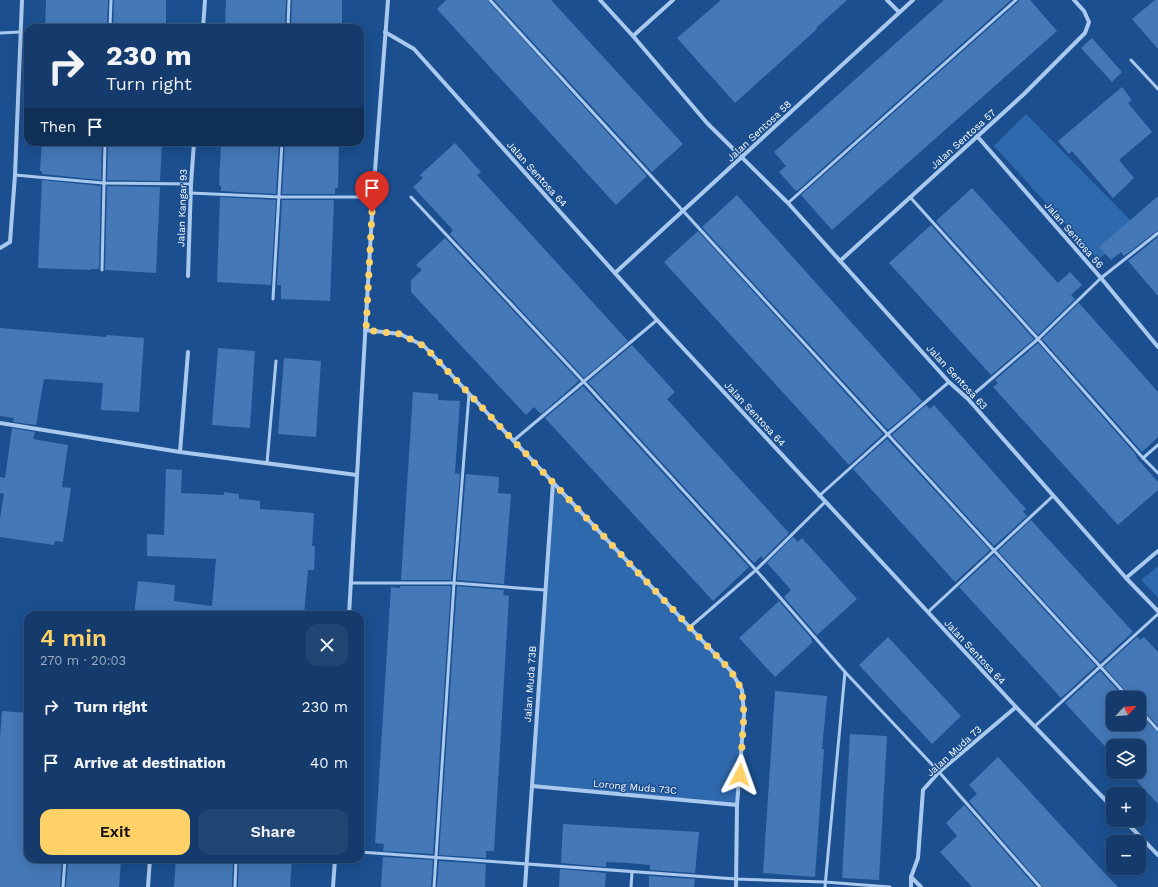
<!DOCTYPE html>
<meta charset="utf-8">
<style>
:root{--surface:#143b6b;--page:#214673;--text:#f1f3f6;--muted:#9dadc1;--line:#33557e;--accent:#ffd166}
body{margin:0;font-family:"Work Sans",sans-serif;background:var(--page);color:var(--text);height:100vh;display:flex;flex-direction:column;font-size:15px;white-space:nowrap}
*{box-sizing:border-box;margin:0}
p{font-size:13px;color:var(--muted)}
.icon{flex:none;width:22px;height:22px;fill:none;stroke:currentColor;stroke-width:2;stroke-linecap:round;stroke-linejoin:round}
.map{position:relative;flex:1;overflow:hidden}
.details{position:absolute;left:24px;top:611px;width:340px;height:252px;display:flex;flex-direction:column;background:var(--surface);border-radius:12px;box-shadow:0 4px 16px #0002,0 0 0 1px var(--line)}
.details>*{flex:none}
.hud{position:absolute;left:24px;top:24px;width:340px;height:122px;border-radius:12px;box-shadow:0 4px 16px #0002,0 0 0 1px var(--line);background:#143b6b;color:var(--text);overflow:hidden}
.needle{width:26px;rotate:64deg}
.buttons{position:absolute;left:1106px;top:691px;display:grid;gap:8px}
.buttons a{display:grid;place-items:center;width:40px;height:40px;border-radius:8px;background:var(--surface);box-shadow:0 4px 16px #0002,0 0 0 1px var(--line);font-size:20px}
.pin{position:absolute;display:grid;place-items:center;width:34px;height:34px;color:#fff;margin:-41px -17px;border-radius:50% 50% 50% 0;rotate:-45deg;box-shadow:0 0 4px #0007}
.pin .icon{rotate:45deg}
.me{position:absolute;width:44px;margin:-22px;rotate:4deg;stroke-linejoin:round;filter:drop-shadow(0 0 3px #0008)}
.turn{display:flex;align-items:center;gap:14px;height:84px;padding:0 16px;font-size:18px}
.turn .icon{width:52px;height:52px;stroke-width:2.5}
.turn b{display:block;font-size:28px;line-height:34px}
.then{display:flex;align-items:center;height:38px;padding:0 16px;background:#0003;gap:8px;font-size:15px}
.round{display:grid;place-items:center;flex:none;width:42px;height:42px;border-radius:12px;background:var(--page)}
.headline{display:flex;align-items:center;justify-content:space-between;height:68px;padding:0 16px}
h1{font-size:24px;font-weight:600;line-height:30px;color:var(--accent)}
.button{display:flex;gap:8px;margin-top:auto;padding:8px 16px}
.button a{flex:1;height:46px;border-radius:12px;background:var(--accent);color:#111;font-size:16px;font-weight:600;line-height:46px;text-align:center}
.button a+a{background:var(--page);color:var(--text)}
ul{padding:0;list-style:none}
li{display:flex;align-items:center;gap:12px;height:56px;padding:0 16px}
li div{flex:1}
li b{display:block;font-size:15px}
li em{font-style:normal}
.map>svg:first-child{display:block}
.green{fill:#2e69ad}
.building{fill:#4478b7}
.lines{fill:none;stroke-linecap:round;stroke-linejoin:round}
.service{stroke:#a9c9ee;stroke-width:3}
.minor{stroke:#a9c9ee;stroke-width:4}
.route{stroke:#ffd166;stroke-width:7;stroke-dasharray:0 12.6}
.labels{text-anchor:middle;dominant-baseline:central;stroke-width:3;stroke-linejoin:round;paint-order:stroke}
.street-label{font-size:10px;fill:#fff;stroke:#1b4f8f}
</style>
<div class="map">
<svg width="1158" height="887" viewBox="0 0 1158 887">
<rect width="100%" height="100%" fill="#1b4f8f"/>
<g class="green">
<path d="M1026 114 1136 226 1098 260 994 146Z"/>
<path d="M553 482 731 671 742 690 737 805 532 786Z"/>
<path d="M1158 566V598L1141 580Z"/>
</g>
<g class="building">
<path d="M46 0H108L107 28H45Z"/>
<path d="M114 0H166V28H113Z"/>
<path d="M226 0H286L285 28H225Z"/>
<path d="M292 0H342V28H291Z"/>
<path d="M446 0H487L647 176 616 205 437 9Z"/>
<path d="M494 0H551L683 144 652 172Z"/>
<path d="M721 0H847L816 28 817 29 735 103 677 38Z"/>
<path d="M944 0H1011L797 191 795 190 779 172 786 166 774 152Z"/>
<path d="M1019 0H1030L1057 31 832 230 801 195 1018 2Z"/>
<path d="M1155 0H1158V49L1132 19Z"/>
<path d="M1092 38 1122 72 1112 82 1081 48Z"/>
<path d="M1122 87 1132 100 1128 103 1152 132 1119 160 1134 178 1113 198 1072 151 1069 154 1058 141Z"/>
<path d="M42 142H102L101 180 42 174V171H40Z"/>
<path d="M108 142H162L160 181 107 180Z"/>
<path d="M221 142H279L276 194 221 191V186L219 185Z"/>
<path d="M285 142H339L338 188H335V194H282Z"/>
<path d="M455 143 481 172 477 175 628 341 584 378 450 234 453 230 413 187 423 178 420 175Z"/>
<path d="M42 180 101 186 99 269H90V270L38 268Z"/>
<path d="M107 186 160 187 156 273 105 270Z"/>
<path d="M972 188 1058 283 1070 272 1082 285 1071 295 1075 299 1038 335 936 221Z"/>
<path d="M737 195 922 401 888 430 702 227Z"/>
<path d="M1158 196V230L1124 256 1121 252 1111 260 1099 247Z"/>
<path d="M220 197 276 200 271 285 217 282Z"/>
<path d="M282 200H334L330 301 281 299V285H277Z"/>
<path d="M931 225 1034 339 991 375 889 263Z"/>
<path d="M698 231 883 434 849 465 664 262Z"/>
<path d="M1158 237V296L1128 261Z"/>
<path d="M445 238 579 381 541 414 534 407 526 415 411 292V280L422 270 416 265Z"/>
<path d="M1079 303 1158 392V437L1142 452 1042 339Z"/>
<path d="M0 328 106 337 107 335 144 338 139 412 101 410 103 383 44 379 36 425 13 422 14 418 0 416Z"/>
<path d="M1038 343 1137 456 1136 457 1158 482V490L1118 525 993 387 998 383 995 380Z"/>
<path d="M632 345 675 392 667 399 789 533 763 559 761 556 754 563 588 382Z"/>
<path d="M218 348 255 351 250 428 212 425Z"/>
<path d="M284 358 321 361 316 437 278 434Z"/>
<path d="M583 386 749 567 713 601 545 418Z"/>
<path d="M413 392 438 394V400L460 401 455 473 460 474 451 580H401Z"/>
<path d="M926 405 930 409 934 405 1026 509 1023 511 1027 516 994 546 892 435Z"/>
<path d="M12 428 35 432 33 439 68 445 62 487 71 488 63 542 55 541 54 545 0 537V518L4 494 0 493V477L5 478Z"/>
<path d="M887 439 990 550 955 582 853 469Z"/>
<path d="M166 469 182 470 181 493 224 495V492L239 494V499L260 501V509L314 513 312 546H315L314 570H308L304 615H134L138 581 175 585 174 601 212 606 216 559 147 556V534L164 535Z"/>
<path d="M466 474 499 477 498 493 511 494 504 584 457 580Z"/>
<path d="M1031 520 1133 632 1100 662 998 551Z"/>
<path d="M793 537 798 542 802 538 857 599 817 635 784 597 791 590 767 563Z"/>
<path d="M994 555 1096 666 1061 698 959 587Z"/>
<path d="M400 586H451L433 854 383 851 384 844 375 843 391 587 400 588Z"/>
<path d="M457 586 504 590 503 595 509 596 494 851H486V858L439 855Z"/>
<path d="M779 601 812 639 811 640 813 642 775 677 739 638Z"/>
<path d="M888 637 961 716 932 744 859 665Z"/>
<path d="M1137 637 1140 640 1144 637 1158 652V726L1139 706V698H1132L1104 667Z"/>
<path d="M1100 671 1125 698H1113V724H1139V713L1158 733V804L1129 772H1139V746H1113V755L1065 703Z"/>
<path d="M775 691 827 696 822 749H824L815 877 763 873Z"/>
<path d="M2 711 28 713V859H62L60 887H0V739Z"/>
<path d="M850 734 887 736 879 880 842 878Z"/>
<path d="M998 757 1098 866 1118 887H1043L969 801 977 794 969 785Z"/>
<path d="M964 805 1036 887H972L940 852 957 836 946 823Z"/>
<path d="M563 824 699 832 695 873 650 870V865L627 863 606 862V867L561 863Z"/>
<path d="M383 857 433 860 431 887H381Z"/>
<path d="M68 859H121L119 887H66Z"/>
<path d="M176 859H233L232 887H174Z"/>
<path d="M239 859H292L290 887H238Z"/>
<path d="M439 861 486 864 485 887H437Z"/>
<path d="M560 869 606 873 605 887H559Z"/>
<path d="M649 876 695 879 694 887H649Z"/>
</g>
<g class="lines">
<g class="service">
<path d="M490 0 1129 698"/>
<path d="M110 28 111 0"/>
<path d="M288 28 289 0"/>
<path d="M0 33 20 32"/>
<path d="M1131 60 1158 89"/>
<path d="M15 175 103 183 191 184"/>
<path d="M191 193 279 197H373"/>
<path d="M411 197 584 382 756 570 845 672 939 772 1040 887"/>
<path d="M910 197 1038 339 1143 458 1158 473"/>
<path d="M788 203 1016 0"/>
<path d="M102 270 105 142"/>
<path d="M273 299 282 142"/>
<path d="M968 399 1038 339 1101 278 1158 233"/>
<path d="M513 441 657 320"/>
<path d="M1143 458 1158 445"/>
<path d="M267 463 276 361"/>
<path d="M819 496 888 434 949 382"/>
<path d="M351 583H454L545 590"/>
<path d="M928 612 1053 496"/>
<path d="M690 627 756 570 825 502"/>
<path d="M1139 709 1158 730"/>
<path d="M1035 726 1158 614"/>
<path d="M360 852 736 879 825 882 890 887"/>
<path d="M63 887 65 859"/>
<path d="M235 887 236 859"/>
<path d="M434 887 454 583 469 394"/>
<path d="M631 887 632 872"/>
<path d="M825 887 845 672"/>
</g>
<g class="minor">
<path d="M600 0 633 36 707 123 788 203 949 382 968 399 1126 578 1158 611"/>
<path d="M887 0 899 12"/>
<path d="M203 28 205 0"/>
<path d="M385 32 414 49 657 320 1016 707 1113 808"/>
<path d="M633 36 673 0"/>
<path d="M977 136 1101 278 1158 347"/>
<path d="M0 248 10 242 15 175 22 0"/>
<path d="M840 261 1024 94 1085 33 1089 22 1084 11 1074 0"/>
<path d="M615 273 913 0"/>
<path d="M188 276 191 184 194 142"/>
<path d="M365 330 400 334 424 346 731 671 742 690 744 714 737 805 736 887"/>
<path d="M0 423 180 452 357 475"/>
<path d="M180 452 188 352"/>
<path d="M1126 578 1158 551"/>
<path d="M349 615 373 197 388 0"/>
<path d="M532 786 737 805"/>
<path d="M1124 820 1158 855"/>
<path d="M911 877 921 887"/>
<path d="M148 887 150 859"/>
<path d="M333 887 335 859"/>
<path d="M525 887 553 482"/>
<path d="M911 887V877L918 858 923 790 939 772 1016 707"/>
</g>
</g>
<g class="lines">
<path class="route" d="M372 212 366 330 400 334 424 346 731 671 742 690 744 714 740 775"/>
</g>
<g class="labels">
<g class="street-label">
<text transform="translate(759 131) rotate(-43)">Jalan Sentosa 58</text>
<text transform="translate(963 139) rotate(-42)">Jalan Sentosa 57</text>
<text transform="translate(537 174) rotate(48)">Jalan Sentosa 64</text>
<text transform="translate(182 208) rotate(-88)">Jalan Kangar 93</text>
<text transform="translate(1074 235) rotate(49)">Jalan Sentosa 56</text>
<text transform="translate(957 377) rotate(47)">Jalan Sentosa 63</text>
<text transform="translate(755 414) rotate(47)">Jalan Sentosa 64</text>
<text transform="translate(975 652) rotate(47)">Jalan Sentosa 64</text>
<text transform="translate(530 684) rotate(-86)">Jalan Muda 73B</text>
<text transform="translate(954 751) rotate(-42)">Jalan Muda 73</text>
<text transform="translate(635 787) rotate(5)">Lorong Muda 73C</text>
</g>
</g>
</svg>
<div class="buttons">
<a><svg class="needle" viewBox="-14 -14 28 28"><path d="M0-13l5 13h-10z" fill="#e53935"/><path d="M0 13l5-13h-10z" fill="#9dadc1"/></svg></a>
<a><svg class="icon" aria-label="layers" viewBox="0 0 24 24"><path d="M12 4l9 5-9 5-9-5zM3 14l9 5 9-5"/></svg></a>
<a>+</a>
<a>−</a>
</div>
<div class="pin" style="left:372px;top:212px;background:#d93025"><svg class="icon" aria-label="arrive" viewBox="0 0 24 24"><path d="M6 21V4h12l-3 4 3 4H6"/></svg></div>
<svg class="me" style="left:740px;top:775px" viewBox="-20 -20 40 40"><path d="M0-17L14 15 0 8-14 15z" fill="#ffd166" stroke="#fff" stroke-width="4"/></svg>
<div class="hud">
<div class="turn"><svg class="icon" aria-label="right" viewBox="0 0 24 24"><path d="M7 20v-9h11M14 6l5 5-5 5"/></svg><div><b>230 m</b>Turn right</div></div>
<div class="then">Then<svg class="icon" aria-label="arrive" viewBox="0 0 24 24"><path d="M6 21V4h12l-3 4 3 4H6"/></svg></div>
</div>
<section class="details">
<div class="headline"><div><h1>4 min</h1><p>270 m · 20:03</p></div><a class="round"><svg class="icon" aria-label="close" viewBox="0 0 24 24"><path d="M6 6l12 12M18 6L6 18"/></svg></a></div>
<ul>
<li><svg class="icon" aria-label="right" viewBox="0 0 24 24"><path d="M7 20v-9h11M14 6l5 5-5 5"/></svg><div><b>Turn right</b></div><em>230 m</em></li>
<li><svg class="icon" aria-label="arrive" viewBox="0 0 24 24"><path d="M6 21V4h12l-3 4 3 4H6"/></svg><div><b>Arrive at destination</b></div><em>40 m</em></li>
</ul>
<div class="button"><a>Exit</a><a>Share</a></div>
</section>
</div>
